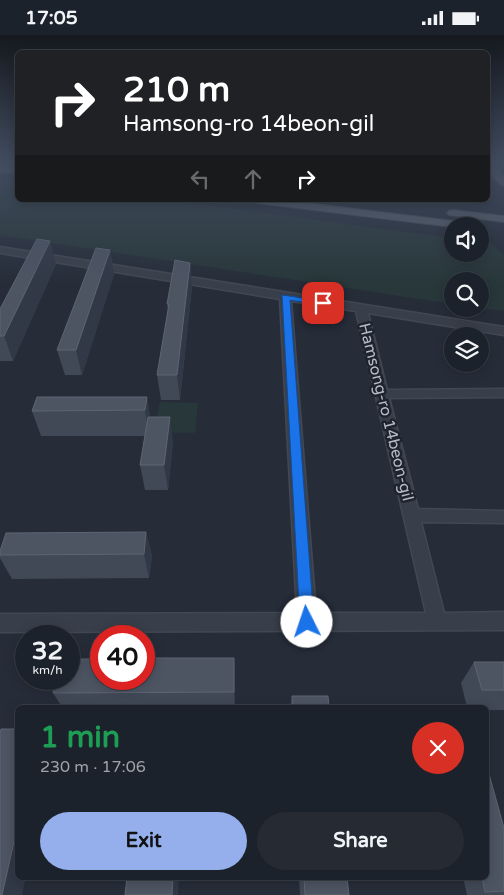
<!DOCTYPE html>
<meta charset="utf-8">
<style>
:root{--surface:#1c222b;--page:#252a33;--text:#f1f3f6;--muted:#a0a4a9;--line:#3a3f47;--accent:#94afeb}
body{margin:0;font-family:"Varela Round",sans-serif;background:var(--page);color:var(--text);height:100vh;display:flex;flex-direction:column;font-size:19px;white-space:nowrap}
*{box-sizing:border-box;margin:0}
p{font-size:16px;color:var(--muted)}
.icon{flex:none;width:28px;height:28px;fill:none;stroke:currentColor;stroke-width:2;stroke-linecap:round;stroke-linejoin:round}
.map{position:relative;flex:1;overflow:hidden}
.sheet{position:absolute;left:15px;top:670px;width:474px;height:175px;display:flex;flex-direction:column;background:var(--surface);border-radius:8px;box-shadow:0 2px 12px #0003,0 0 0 1px var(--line)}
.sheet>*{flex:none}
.guide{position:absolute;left:15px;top:15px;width:475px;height:152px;border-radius:8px;box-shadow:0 2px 12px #0003,0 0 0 1px var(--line);background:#202124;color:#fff;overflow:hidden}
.tools{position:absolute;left:444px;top:182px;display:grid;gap:10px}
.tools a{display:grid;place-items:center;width:45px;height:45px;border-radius:50%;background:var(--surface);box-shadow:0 2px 12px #0003,0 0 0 1px var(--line);font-size:25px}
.speed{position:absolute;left:15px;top:590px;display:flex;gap:10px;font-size:25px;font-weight:700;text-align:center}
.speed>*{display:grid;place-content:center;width:65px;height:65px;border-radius:50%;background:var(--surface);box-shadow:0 2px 12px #0003,0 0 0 1px var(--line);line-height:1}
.speed small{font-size:12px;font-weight:400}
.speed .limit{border:8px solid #d22;background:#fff;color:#111}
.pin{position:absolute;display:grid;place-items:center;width:42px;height:42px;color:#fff;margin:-21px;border-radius:10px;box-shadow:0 2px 8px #0006}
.me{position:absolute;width:55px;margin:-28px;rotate:356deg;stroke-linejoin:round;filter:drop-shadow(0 0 4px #0008)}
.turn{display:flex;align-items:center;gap:18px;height:105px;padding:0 25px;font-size:22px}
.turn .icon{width:65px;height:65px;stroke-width:2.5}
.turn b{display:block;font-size:35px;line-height:42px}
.lanes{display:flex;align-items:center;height:48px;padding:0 25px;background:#0003;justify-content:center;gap:25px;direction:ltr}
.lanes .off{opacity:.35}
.round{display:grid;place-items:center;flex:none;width:52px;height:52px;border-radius:26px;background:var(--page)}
.headline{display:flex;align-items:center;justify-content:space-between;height:85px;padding:0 25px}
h1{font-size:30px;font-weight:700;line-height:38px;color:#1e9e55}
.action{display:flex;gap:10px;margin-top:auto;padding:10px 25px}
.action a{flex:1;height:58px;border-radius:30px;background:var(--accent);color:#111;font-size:20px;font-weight:700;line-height:58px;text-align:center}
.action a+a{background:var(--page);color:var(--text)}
.status{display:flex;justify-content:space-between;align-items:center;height:35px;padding:0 25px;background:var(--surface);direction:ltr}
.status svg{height:14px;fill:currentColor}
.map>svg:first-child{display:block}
.green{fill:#28373a}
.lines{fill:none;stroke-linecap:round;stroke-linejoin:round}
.minor-casing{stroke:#424853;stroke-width:3}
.major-casing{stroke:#424853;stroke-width:2}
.minor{fill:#393f4a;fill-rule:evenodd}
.major{fill:#575e69;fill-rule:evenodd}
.wall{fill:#414957}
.shaded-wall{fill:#313846}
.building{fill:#4d5563;stroke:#5e6572}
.route{fill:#1a73e8;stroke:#114b97}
.labels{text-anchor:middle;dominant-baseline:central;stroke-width:5;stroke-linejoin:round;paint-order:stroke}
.street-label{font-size:16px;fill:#b5bac5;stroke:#1e242e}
</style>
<div class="status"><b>17:05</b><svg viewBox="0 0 49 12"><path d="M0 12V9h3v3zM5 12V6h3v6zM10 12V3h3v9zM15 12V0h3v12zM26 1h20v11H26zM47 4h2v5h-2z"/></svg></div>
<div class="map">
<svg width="504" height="860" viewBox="0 0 504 860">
<rect width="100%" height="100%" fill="#262d39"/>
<g class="green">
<path d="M0 143 17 145 18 165H168L452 203V219H480V207L491 208 504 221V276L480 273V246H452V269L0 200Z"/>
<path d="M160 367 198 368 195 398 154 397Z"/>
</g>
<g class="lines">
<defs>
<path id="minor" d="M0 212 504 292V300L368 278 387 355 504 354V362L389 363 418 474 504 476V488L421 487 444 578 504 577V595L0 597V579L297 578 280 264 0 218ZM291 266 356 276 426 578H316Z"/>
<g id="major">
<path d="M488 128H493L504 141V151C496 148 488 136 488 128Z"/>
<path d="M0 131 18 133V139L0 137Z"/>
<path d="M251 165H283L470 188 476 191 452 192 256 168Z"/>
<path d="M453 175 504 181V187L449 180 447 178 449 176Z"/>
</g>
</defs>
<use href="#minor" class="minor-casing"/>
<use href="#major" class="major-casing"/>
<use href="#minor" class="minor"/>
<use href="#major" class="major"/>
</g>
<g class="wall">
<path d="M110 215 114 239 82 340H65L57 315Z"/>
<path d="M190 228 192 251 180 365H161L157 340 168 276 167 269Z"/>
<path d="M56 229 13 326H0V274Z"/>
<path d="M147 362 150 382 173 407 168 455H145L140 430 145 401H41L32 376Z"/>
<path d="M146 497 152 521 149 543 12 544 0 523V516Z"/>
<path d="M234 623 235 644V672H62L53 658Z"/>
<path d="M474 627H504V675H486V672H467L461 648Z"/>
<path d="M292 661 329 672H290Z"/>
<path d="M504 793V860H467L463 842H486Z"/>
<path d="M299 842H347L349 860H300Z"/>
</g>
<g class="shaded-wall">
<path d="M50 206 56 229 13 326 4 301Z"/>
<path d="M110 215 114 239 82 340 76 315Z"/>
<path d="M190 228 192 251 180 365 177 340Z"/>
<path d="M147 362 151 387 149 400 145 375Z"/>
<path d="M170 382 173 407 168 455 164 430Z"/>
<path d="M146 497 152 521 149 543 144 519Z"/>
<path d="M234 623 235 644V672L234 657Z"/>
<path d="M18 789V842H26L22 860H2Z"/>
<path d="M173 842H179L178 860H172Z"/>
</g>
<g class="building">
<path d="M37 204 50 206 4 301H0V274Z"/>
<path d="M96 213 110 215 76 315H57Z"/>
<path d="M175 225 190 228 177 340H157L169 269H167Z"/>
<path d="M37 362H147L145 375 32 376Z"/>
<path d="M148 382H170L164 430H140Z"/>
<path d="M146 497 144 519 0 520V516L6 498Z"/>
<path d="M144 623H234V657L53 658 56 644H69V624H101V644H144Z"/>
<path d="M474 627H504V655H482Z"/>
<path d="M292 661H328L329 672H293Z"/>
<path d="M1 694H18V789L2 860H0V699Z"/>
<path d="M486 728 504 793V856L485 857 482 842H486Z"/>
<path d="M127 842H173L172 860H125Z"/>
<path d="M304 842H347L349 860H305Z"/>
</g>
<linearGradient id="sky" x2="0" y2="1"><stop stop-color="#15191f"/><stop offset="0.51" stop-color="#414c5f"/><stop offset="1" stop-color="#414c5f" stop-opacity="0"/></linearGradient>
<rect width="504" height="249" fill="url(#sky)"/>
<path class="route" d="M282 260 323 266 327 268 323 271 290 265 314 587 312 591 307 593 302 591 300 587Z"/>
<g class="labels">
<g class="street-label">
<text transform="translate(386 377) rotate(76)">Hamsong-ro 14beon-gil</text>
</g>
</g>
</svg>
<div class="tools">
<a><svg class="icon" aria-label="sound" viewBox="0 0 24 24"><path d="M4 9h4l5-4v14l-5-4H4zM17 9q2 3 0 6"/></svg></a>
<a><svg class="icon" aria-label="search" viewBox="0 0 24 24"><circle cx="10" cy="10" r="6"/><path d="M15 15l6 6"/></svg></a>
<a><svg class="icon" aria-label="layers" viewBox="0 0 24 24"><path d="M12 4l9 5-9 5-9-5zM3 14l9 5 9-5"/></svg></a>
</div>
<div class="speed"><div>32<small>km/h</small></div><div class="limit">40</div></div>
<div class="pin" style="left:323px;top:268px;background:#d93025"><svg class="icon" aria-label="arrive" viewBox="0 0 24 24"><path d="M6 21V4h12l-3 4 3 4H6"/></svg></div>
<svg class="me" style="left:307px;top:587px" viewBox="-20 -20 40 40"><circle r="19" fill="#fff"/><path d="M0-13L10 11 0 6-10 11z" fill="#1a73e8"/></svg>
<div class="guide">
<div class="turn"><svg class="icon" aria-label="right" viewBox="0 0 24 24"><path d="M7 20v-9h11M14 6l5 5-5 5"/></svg><div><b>210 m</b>Hamsong-ro 14beon-gil</div></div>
<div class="lanes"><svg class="icon off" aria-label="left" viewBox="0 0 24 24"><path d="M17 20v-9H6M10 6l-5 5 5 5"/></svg><svg class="icon off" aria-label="ahead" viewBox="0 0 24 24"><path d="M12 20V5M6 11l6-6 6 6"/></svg><svg class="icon" aria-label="right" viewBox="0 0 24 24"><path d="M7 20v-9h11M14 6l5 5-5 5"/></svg></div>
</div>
<section class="sheet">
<div class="headline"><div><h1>1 min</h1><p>230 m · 17:06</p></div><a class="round" style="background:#d93025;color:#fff"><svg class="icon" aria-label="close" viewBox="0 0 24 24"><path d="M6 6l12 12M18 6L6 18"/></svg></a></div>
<div class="action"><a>Exit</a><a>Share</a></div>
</section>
</div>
